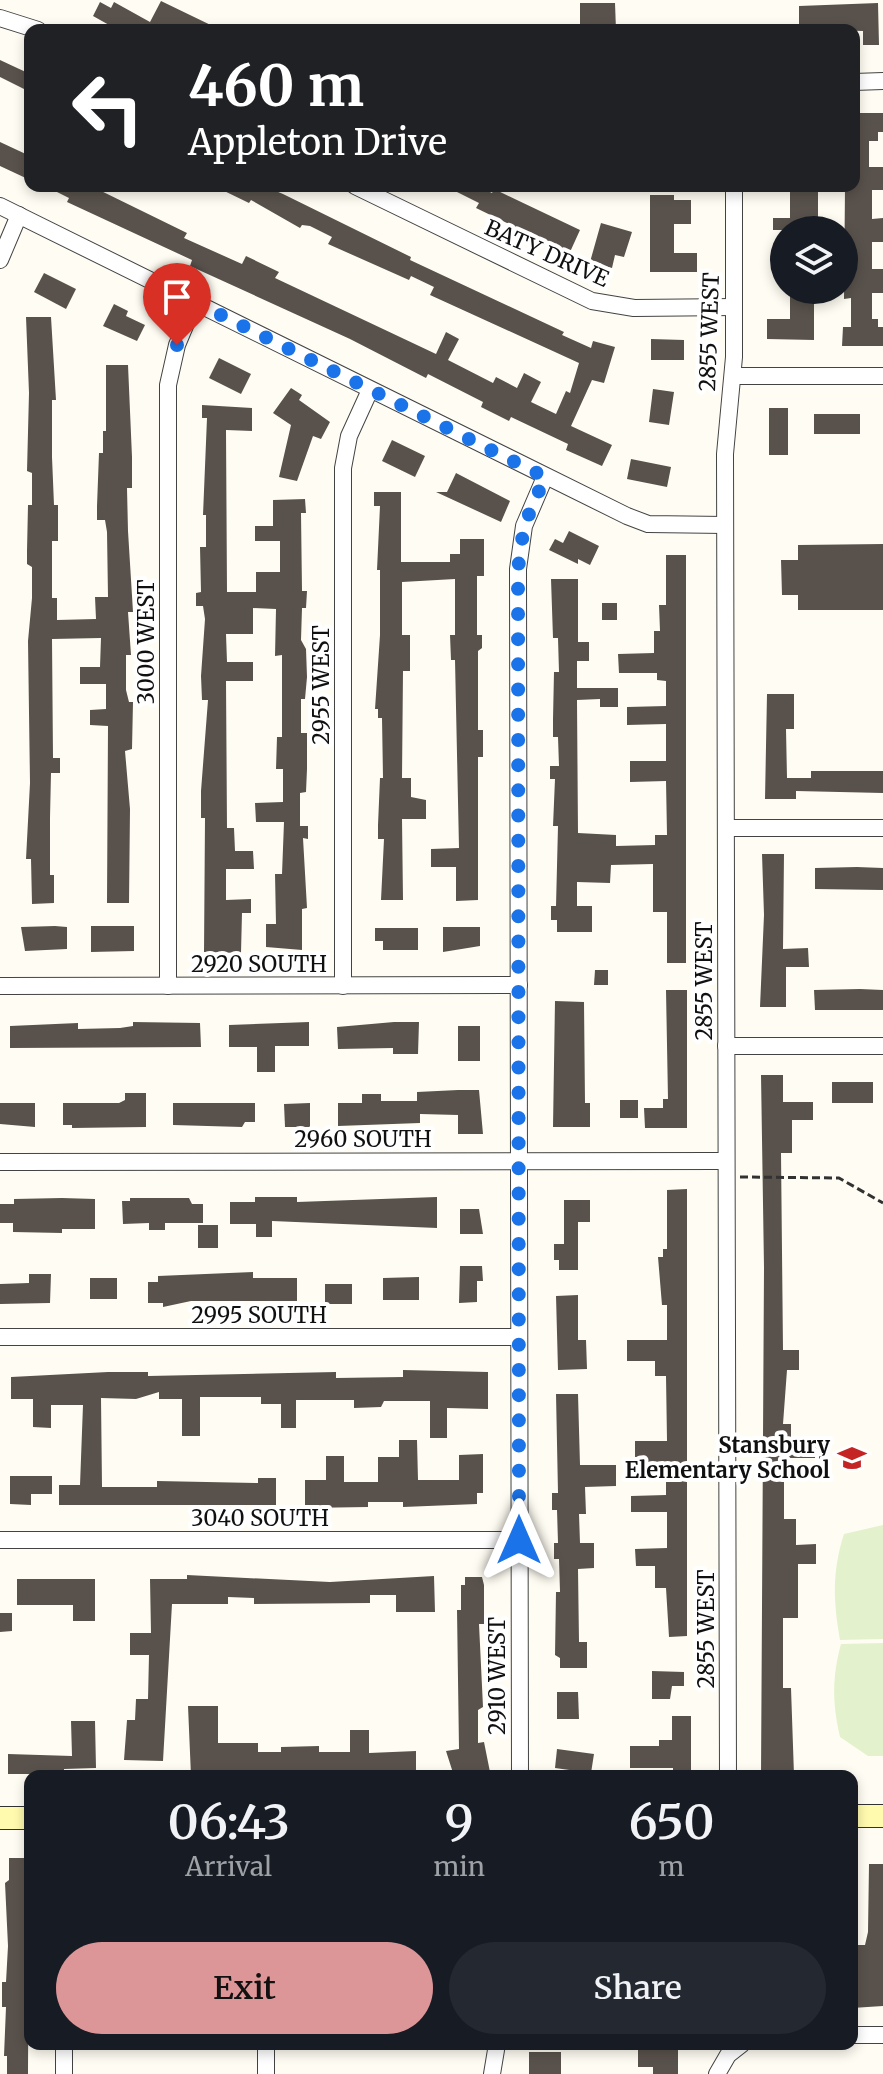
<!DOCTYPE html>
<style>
:root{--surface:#171b24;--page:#242831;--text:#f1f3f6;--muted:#9ea1a6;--accent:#dd9698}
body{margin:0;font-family:Merriweather,serif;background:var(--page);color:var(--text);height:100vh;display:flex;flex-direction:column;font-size:30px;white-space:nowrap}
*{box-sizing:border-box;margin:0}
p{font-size:26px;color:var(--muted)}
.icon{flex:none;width:44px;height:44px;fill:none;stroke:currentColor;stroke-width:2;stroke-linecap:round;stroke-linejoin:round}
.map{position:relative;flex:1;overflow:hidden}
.sheet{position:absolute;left:24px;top:1770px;width:834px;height:280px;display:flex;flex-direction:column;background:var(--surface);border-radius:16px;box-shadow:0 4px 12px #0003}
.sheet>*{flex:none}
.top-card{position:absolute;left:24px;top:24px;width:836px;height:168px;border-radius:16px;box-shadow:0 4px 12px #0003;background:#202124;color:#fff;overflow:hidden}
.tools{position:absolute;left:770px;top:216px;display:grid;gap:16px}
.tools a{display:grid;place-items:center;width:88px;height:88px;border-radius:50%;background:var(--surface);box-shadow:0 4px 12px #0003;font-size:40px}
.pin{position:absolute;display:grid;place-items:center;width:68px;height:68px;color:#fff;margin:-82px -34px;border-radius:50% 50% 50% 0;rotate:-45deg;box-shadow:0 0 8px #0007}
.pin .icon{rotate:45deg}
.me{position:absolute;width:88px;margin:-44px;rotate:0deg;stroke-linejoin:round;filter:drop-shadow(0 0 6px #0008)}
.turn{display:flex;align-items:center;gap:28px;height:168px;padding:0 32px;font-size:36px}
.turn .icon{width:104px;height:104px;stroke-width:2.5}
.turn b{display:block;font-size:56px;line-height:68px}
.eta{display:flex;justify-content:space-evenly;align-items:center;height:136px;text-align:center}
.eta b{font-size:48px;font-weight:600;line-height:56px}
.cta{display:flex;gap:16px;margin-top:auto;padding:16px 32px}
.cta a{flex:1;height:92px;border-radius:48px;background:var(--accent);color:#111;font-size:32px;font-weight:600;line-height:92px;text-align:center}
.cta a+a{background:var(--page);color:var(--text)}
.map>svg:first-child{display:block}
.pitch{fill:#e3f2cd}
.building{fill:#59524c}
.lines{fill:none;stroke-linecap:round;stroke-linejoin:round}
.minor-casing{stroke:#434343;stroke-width:18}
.secondary-casing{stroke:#323232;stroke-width:24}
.path{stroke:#323232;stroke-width:3;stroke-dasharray:8 4;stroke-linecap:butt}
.minor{stroke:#fff;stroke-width:16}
.secondary{stroke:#fffaae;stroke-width:22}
.route{stroke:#1a73e8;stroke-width:14;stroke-dasharray:0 25.2}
.labels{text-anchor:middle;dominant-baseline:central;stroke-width:8;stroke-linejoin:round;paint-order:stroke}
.street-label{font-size:22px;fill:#101010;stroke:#fff}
.poi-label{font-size:22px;font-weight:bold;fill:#101010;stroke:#fff;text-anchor:end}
</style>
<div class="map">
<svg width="883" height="2074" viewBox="0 0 883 2074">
<rect width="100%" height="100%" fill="#fffdf3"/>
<g class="pitch">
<path d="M883 1525V1639L840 1640C833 1601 832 1571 844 1534Z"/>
<path d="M883 1643V1756H868L840 1737C832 1703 832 1677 841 1644Z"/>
</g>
<g class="building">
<path d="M161 1 221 30H118L93 16 100 2 111 8 114 2 150 22Z"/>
<path d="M580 3H615L616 30H580Z"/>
<path d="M878 3 879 45H863V31L799 29V6Z"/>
<path d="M0 60 30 74V92L0 77Z"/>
<path d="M854 113H883V132H878V141H869V167H883V190H872V219L883 218V242H872V269H883V293H872V319H878V327H883V346H842L843 327H851V298L844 299 845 186H854Z"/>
<path d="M0 142 30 156V180L0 166Z"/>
<path d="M45 186H91L187 233 184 238 242 264 246 256 279 272 275 278 436 354 446 332 459 339 448 360 493 383 496 377 517 388 524 373 541 382 531 402 556 414 566 391 570 393 579 363 430 295 434 287 411 276 409 280 328 244 332 237 310 226 302 225 300 228 251 200 249 203 214 186H264L283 194 411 257 410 260 564 332 562 335 591 348 593 341 615 347 604 383 592 380 571 426 612 445 602 466 566 450 568 444 511 417 509 421 481 407 483 402 428 374 426 378 350 339 190 266 192 260 67 202 69 198Z"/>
<path d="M445 186H478L492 193 494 189 580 230 570 252 561 249 476 208 479 203Z"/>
<path d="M790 186H818V230H773V218H790Z"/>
<path d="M650 195H674V200H691V224H674V253H697V272H650Z"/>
<path d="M601 223 632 232 624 257 615 255 612 268 590 262Z"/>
<path d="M44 273 76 289 66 309 34 292Z"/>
<path d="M790 290H814V340L767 339V319H790Z"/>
<path d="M114 304 128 311 126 316 145 325 137 341 103 326Z"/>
<path d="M26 317H51L56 400H52V457L54 505H58V541H52V598H57V620L96 619 95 597H108L107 532 105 520H97V506L99 453H103V431H106V365H128L132 457V488H127L128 531 133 612H128L131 655H126V690L129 702H133L132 749 125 751 130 809 129 903H107L108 726 90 725V710L106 709V684H80V667H100L101 638 52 639 53 758H60V773H51L50 818V875H54V903L32 904 31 859H26L30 783 28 641 32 598V567L27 564V551L28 505H32V473L27 471 29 393Z"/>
<path d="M651 339 684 340V360H651Z"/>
<path d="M219 358 251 374 241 394 209 378Z"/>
<path d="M291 388 302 395 299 400 330 422 321 439 313 436 297 481 279 477 291 425 273 413Z"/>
<path d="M653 389 674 392 669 425 649 422Z"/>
<path d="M202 405 252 408V431L226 430 227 592H256V572H280V541H255V526H273V500L305 499 306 513H301L302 591H307L306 608H302L301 640 306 649 307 677 305 699H301V733H307V769L306 792 300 793V826H308V839L303 838 307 908 302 909V950L266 947V924H276L275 874H282L284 822H256L255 803 283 802V769H276L277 737H282V655L275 656 276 609 253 608V634H226L227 662H253V681H226L227 828H234L235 851H253L254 869H226V900L251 899V913H242L241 953 204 952 205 818H201V791L208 700H202L201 676 205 619 203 606H196V593L201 592 200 547H206V515H203L207 418H202Z"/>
<rect x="769" y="408" width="19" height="47"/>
<rect x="814" y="414" width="46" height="20"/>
<path d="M392 440 425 456 415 477 382 461Z"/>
<path d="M631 459 671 467 667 487 627 479Z"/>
<path d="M456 473 510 501 501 522 436 492H447Z"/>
<path d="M374 492H401V562H450V554H460V539H484V576H477V635H482V648L478 651V730H483V757H478V900L456 901V867H431V849L459 848 455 660H451L450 635H455V579L402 582V635H410V671H403L402 778H411V797L426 800V819H402L403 900H381L384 839H378V825L380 778H383L382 718H378V709H375L380 635V570H377L380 506H374Z"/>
<path d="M569 531 599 546 590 565 578 559V564L549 550 555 539 563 543Z"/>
<path d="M883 544V610H798V595H782L781 560H798V545Z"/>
<path d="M666 555H686V963H667V912H653V864L611 865 610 883 577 882V906H592V932H557V920H551V906H556L558 826H553L555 779H550V766H559L558 737H553V719L554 672H559L558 638H553L551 579H578V642H589V661H577V688H618V707H600V699L577 700 578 833 616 835V846L655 845V835H667L666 781 630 782V761H666V724L627 725V707L666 706V681L657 680V673H619L618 654 654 653V631H660L659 605H666Z"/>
<rect x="602" y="603" width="15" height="17"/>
<path d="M767 694H794V729H786L787 778H811V771H883V793L796 791V799H765Z"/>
<path d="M762 854H784L783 949 808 948 809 967H786V1007H760L764 915Z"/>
<path d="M857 867 883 868V890L815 889V868Z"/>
<path d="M55 926 67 927V949L25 951 21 927Z"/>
<path d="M91 926H134V951L91 952Z"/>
<path d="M443 927H480V946L443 952Z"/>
<path d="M375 928H418V950H383V941H375Z"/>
<path d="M595 970H608V985H594Z"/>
<path d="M860 989 883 990V1010H815L814 990Z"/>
<path d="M666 990H687V1128H645L644 1108H663V1099H668Z"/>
<path d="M555 1001 584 1002 585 1103H590V1127H553Z"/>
<path d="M133 1022 200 1023 201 1047 10 1048V1026L78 1023V1029L120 1028 133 1026Z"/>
<path d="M309 1022V1046H275V1072H257V1047H229V1025Z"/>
<path d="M394 1022H419L418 1054H393V1048L338 1049 337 1027Z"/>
<rect x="458" y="1026" width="22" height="35"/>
<path d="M761 1075H783V1102H813V1120H792V1153H781L783 1350H799V1370H787L783 1424H791V1441H819V1458H784V1519H796V1545L816 1544V1564H798V1618H783V1688H791L794 1775H761L764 1268Z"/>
<rect x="832" y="1082" width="41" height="21"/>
<path d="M458 1090H479L483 1134H458V1115L420 1114V1123L338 1126V1103H362V1094H381V1101H417V1092Z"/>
<path d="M125 1093H146V1127L72 1128V1125H63V1103H119L125 1100Z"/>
<rect x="620" y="1100" width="18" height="18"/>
<path d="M0 1103H35V1127L0 1124Z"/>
<path d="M173 1103H255V1122H245L242 1127 173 1125Z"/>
<path d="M310 1103V1127H285L284 1104Z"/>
<path d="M687 1189V1636L669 1637 666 1588H655V1566H636L635 1549 667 1548V1512H631V1496L666 1495V1465L635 1464V1441H667L666 1376H655V1361H627V1340H667V1305H662L658 1257H663V1249H667V1190Z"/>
<path d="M255 1197H297V1202L437 1197V1228L272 1221V1237H256V1224H230V1202H255Z"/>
<path d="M62 1198 95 1199V1229H62V1233L13 1232V1223H0V1204H14V1199Z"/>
<path d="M130 1198H189L192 1204H203V1223H165V1230H149V1223L123 1224 122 1201H130Z"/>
<path d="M564 1200H590V1222H578V1270H559V1260H554V1244H564Z"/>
<path d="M460 1209H479L483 1234H460Z"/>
<rect x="198" y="1225" width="20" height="23"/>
<path d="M460 1266H482L483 1281H477V1302L459 1303Z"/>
<path d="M253 1272V1278H297V1301H191L163 1307V1303H148V1282H158V1276Z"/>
<path d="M29 1274H51L50 1303 0 1304V1284L29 1283Z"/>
<path d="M419 1277V1300H383V1278Z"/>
<rect x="90" y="1278" width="27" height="21"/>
<rect x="325" y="1284" width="27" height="20"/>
<path d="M578 1295V1340H586L587 1369 558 1370 556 1296Z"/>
<path d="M403 1370 488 1372V1409L447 1408V1438H430V1401H384L381 1407 354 1408V1400H296V1428H281V1404H261V1397H200V1436H182V1399H159V1392L136 1399 101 1398 102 1487H157V1481L258 1483V1478H276V1505H59V1485H80L83 1405H51V1428L33 1427V1399H11V1377L108 1372H148V1376L336 1372V1378L403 1377Z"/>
<path d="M556 1394H578L580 1465H616V1486L585 1487 586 1514H579L580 1543H594V1568L578 1569 579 1642H587V1668H560V1658L555 1655 556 1592H560L559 1559H554V1543H558L557 1510H552V1493H558Z"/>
<path d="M399 1440H417L418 1480H459V1455L483 1454V1493H477V1504L403 1507V1502H368V1507L305 1508V1480H326V1456H344V1482H378V1457H399Z"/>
<path d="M10 1476H52V1494H31V1505L10 1504Z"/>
<path d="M187 1575 330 1582 434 1576 435 1612H396V1595H370V1603L254 1604V1598L228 1597V1604H172L163 1761 124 1760 127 1720H135L136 1699H148L149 1655H130V1633H151L150 1579H187Z"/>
<path d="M465 1577H482L484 1585V1624H479L483 1707 478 1710V1743L484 1742 490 1772 454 1776 446 1751 459 1749 457 1610H461V1585H465Z"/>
<path d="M17 1579H95V1621H73V1605H17Z"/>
<path d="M0 1613H12V1631L0 1632Z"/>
<path d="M652 1671 684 1672V1686H672L670 1699H652Z"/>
<path d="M557 1692H578L579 1719H557Z"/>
<path d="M188 1706H218V1743H258V1752H281V1747L319 1746V1752H350V1730H369V1753L416 1751V1776H191Z"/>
<path d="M672 1716H691V1776H673V1768H630V1746H659V1740H672Z"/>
<path d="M71 1721H95L96 1768 64 1769V1774H8V1754L72 1756Z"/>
<path d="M557 1749 594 1754 591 1773 555 1768Z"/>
<path d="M9 1858H29L28 2074H7V2056H4L6 2007H2V1982H6L8 1946 5 1883 9 1880Z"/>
<path d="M869 1864H883V2006L852 2008 853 1945H865L868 1932Z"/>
<path d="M638 2044H678V2074H653V2067H638Z"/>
<rect x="529" y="2052" width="32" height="22"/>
</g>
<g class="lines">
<defs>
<g id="minor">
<path d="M0 18 38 30"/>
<path d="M854 82 883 81"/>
<path d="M355 186 592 301 634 308 734 307"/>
<path d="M0 206 627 516 648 524 725 525"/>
<path d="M0 260 19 215"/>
<path d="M733 376H883"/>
<path d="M726 828H883"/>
<path d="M0 986 519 985"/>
<path d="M168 986V385L177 345 195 302"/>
<path d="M343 986V468L349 436 370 390"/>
<path d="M726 1046H883"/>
<path d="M0 1162 726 1161"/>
<path d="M0 1337H519"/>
<path d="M0 1540H519"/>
<path d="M520 1776 518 569 524 526 545 477"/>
<path d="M728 1776 725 454 734 357V186"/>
<path d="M852 2035H883"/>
<path d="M64 2044V2074"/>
<path d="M266 2044V2074"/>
<path d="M492 2074 497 2044"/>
<path d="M717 2074 728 2055 742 2044"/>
</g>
<g id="secondary">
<path d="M852 1816H883"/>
<path d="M0 1818H30"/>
</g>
</defs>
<use href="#minor" class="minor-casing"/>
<use href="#secondary" class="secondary-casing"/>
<path class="path" d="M740 1177 839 1178 883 1203"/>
<use href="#minor" class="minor"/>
<use href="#secondary" class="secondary"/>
</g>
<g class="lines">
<path class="route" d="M177 345 195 302 545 477 524 526 518 569 519 1540"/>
</g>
<defs>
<symbol id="school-bare" viewBox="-9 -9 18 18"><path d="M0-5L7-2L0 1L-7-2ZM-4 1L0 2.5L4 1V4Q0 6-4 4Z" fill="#c42424" stroke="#fff" stroke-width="2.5" paint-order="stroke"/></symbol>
</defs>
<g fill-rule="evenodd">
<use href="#school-bare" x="832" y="1438" width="40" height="40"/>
</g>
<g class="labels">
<g class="street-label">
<text transform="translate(547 253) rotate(24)">BATY DRIVE</text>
<text transform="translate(709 332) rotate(-88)">2855 WEST</text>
<text transform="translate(146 642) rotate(-90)">3000 WEST</text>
<text transform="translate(321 685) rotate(-90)">2955 WEST</text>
<text x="259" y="964">2920 SOUTH</text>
<text transform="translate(704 981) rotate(-90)">2855 WEST</text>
<text x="363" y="1139">2960 SOUTH</text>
<text x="259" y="1315">2995 SOUTH</text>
<text x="260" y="1518">3040 SOUTH</text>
<text transform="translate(706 1629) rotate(-90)">2855 WEST</text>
<text transform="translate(497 1676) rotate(-90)">2910 WEST</text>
</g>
<g class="poi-label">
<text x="830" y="1445">Stansbury<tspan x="830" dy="25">Elementary School</tspan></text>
</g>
</g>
</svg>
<div class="tools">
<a><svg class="icon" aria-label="layers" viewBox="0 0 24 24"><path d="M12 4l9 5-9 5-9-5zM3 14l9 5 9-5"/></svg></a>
</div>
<div class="pin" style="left:177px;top:345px;background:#d93025"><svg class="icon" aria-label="arrive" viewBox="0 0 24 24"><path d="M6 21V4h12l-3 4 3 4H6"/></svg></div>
<svg class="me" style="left:519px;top:1540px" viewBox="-20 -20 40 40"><path d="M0-17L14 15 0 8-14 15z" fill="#1a73e8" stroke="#fff" stroke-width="4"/></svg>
<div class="top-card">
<div class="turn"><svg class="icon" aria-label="left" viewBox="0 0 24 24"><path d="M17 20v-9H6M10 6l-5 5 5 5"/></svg><div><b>460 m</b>Appleton Drive</div></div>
</div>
<section class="sheet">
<div class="eta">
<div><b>06:43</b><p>Arrival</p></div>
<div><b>9</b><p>min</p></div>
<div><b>650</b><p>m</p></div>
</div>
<div class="cta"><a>Exit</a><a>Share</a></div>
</section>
</div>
